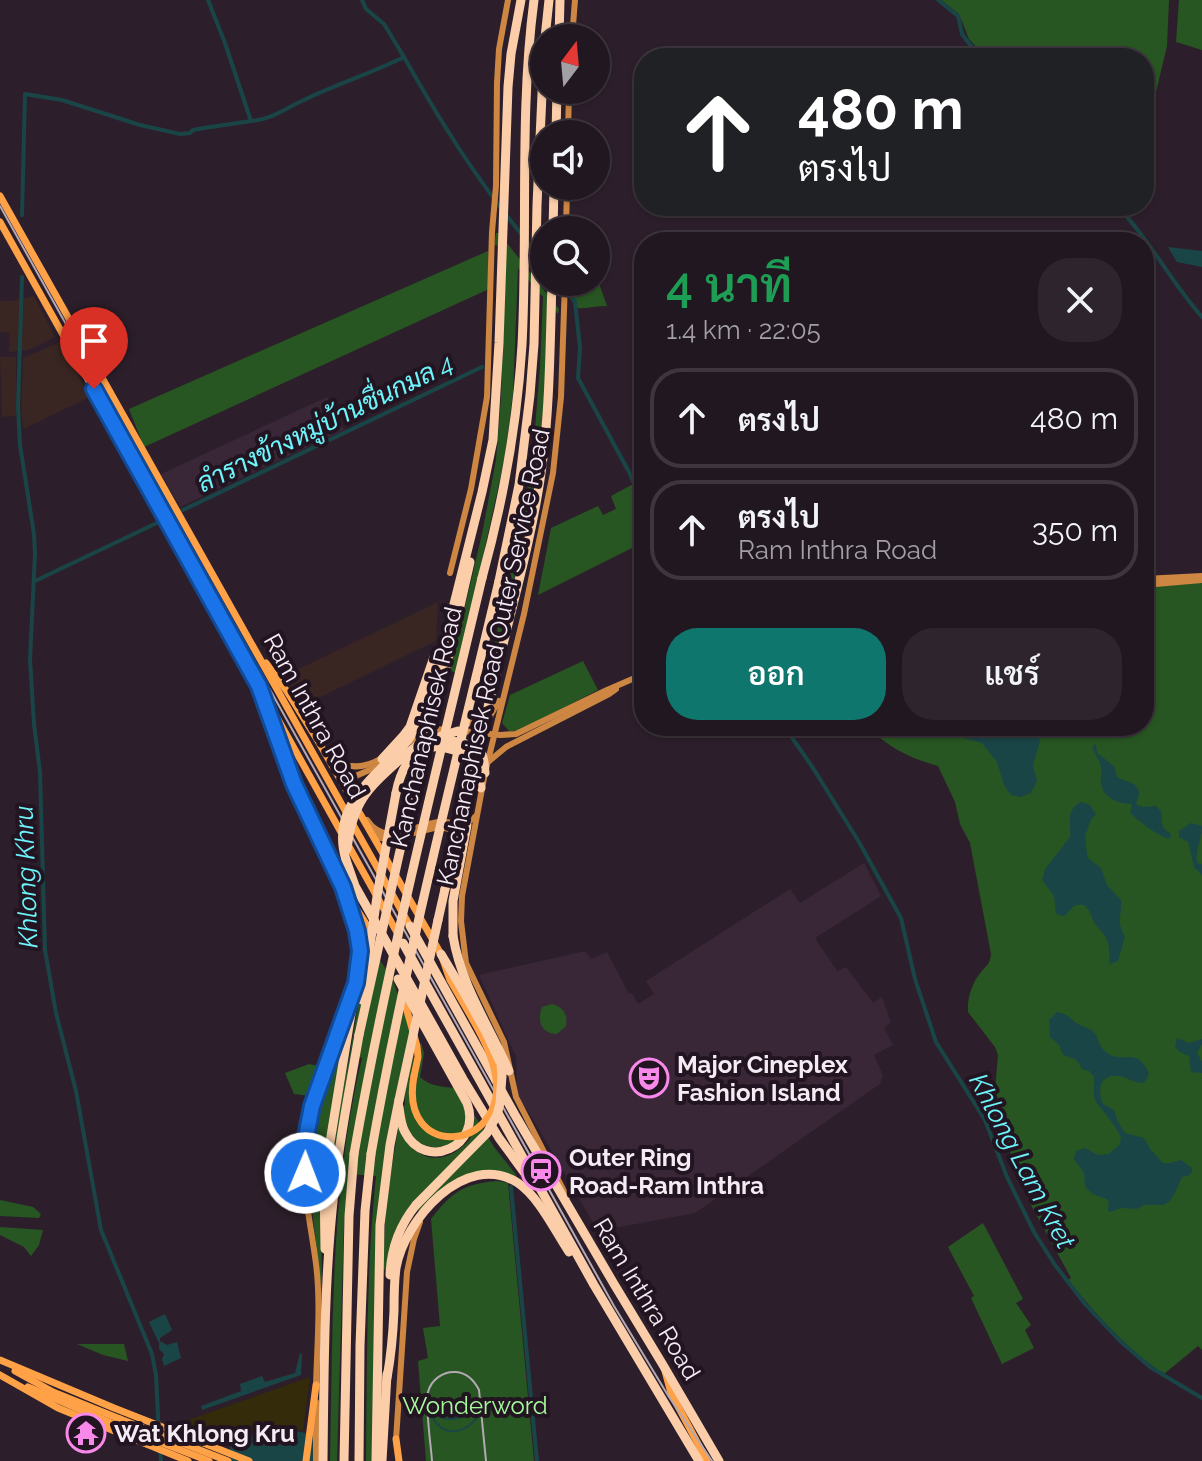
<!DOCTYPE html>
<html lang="th">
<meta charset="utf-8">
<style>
:root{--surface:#211720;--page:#2d242d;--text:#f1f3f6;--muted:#a29fa5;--line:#3e363e;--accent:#0f766e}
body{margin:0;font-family:Raleway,Sarabun,sans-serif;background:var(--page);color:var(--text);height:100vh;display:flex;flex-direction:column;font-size:30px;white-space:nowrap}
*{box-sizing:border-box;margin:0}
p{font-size:26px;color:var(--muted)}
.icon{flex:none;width:44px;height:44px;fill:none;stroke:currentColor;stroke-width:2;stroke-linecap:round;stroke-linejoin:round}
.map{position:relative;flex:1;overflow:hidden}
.panel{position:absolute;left:634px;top:232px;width:520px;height:504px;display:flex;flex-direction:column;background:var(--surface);border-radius:32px;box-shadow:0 2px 6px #0004,0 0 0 2px var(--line)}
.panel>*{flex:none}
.guide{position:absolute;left:634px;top:48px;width:520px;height:168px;border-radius:32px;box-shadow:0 2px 6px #0004,0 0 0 2px var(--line);background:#202124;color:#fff;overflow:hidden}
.needle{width:52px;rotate:16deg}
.buttons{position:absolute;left:530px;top:24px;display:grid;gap:16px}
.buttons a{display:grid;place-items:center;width:80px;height:80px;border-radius:50%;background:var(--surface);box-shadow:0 2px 6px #0004,0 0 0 2px var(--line);font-size:40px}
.pin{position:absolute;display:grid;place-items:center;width:68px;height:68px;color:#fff;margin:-82px -34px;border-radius:50% 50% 50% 0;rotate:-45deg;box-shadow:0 0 8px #0007}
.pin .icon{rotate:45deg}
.me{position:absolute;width:88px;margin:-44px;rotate:1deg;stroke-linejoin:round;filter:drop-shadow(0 0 6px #0008)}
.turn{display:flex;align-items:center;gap:28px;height:168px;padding:0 32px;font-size:36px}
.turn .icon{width:104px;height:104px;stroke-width:2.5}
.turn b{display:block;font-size:56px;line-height:68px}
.round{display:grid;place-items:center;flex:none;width:84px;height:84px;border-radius:32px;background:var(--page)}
.head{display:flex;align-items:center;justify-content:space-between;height:136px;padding:0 32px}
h1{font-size:48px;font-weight:600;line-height:60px;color:#1e9e55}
.cta{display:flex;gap:16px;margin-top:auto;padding:16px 32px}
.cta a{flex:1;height:92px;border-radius:32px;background:var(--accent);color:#fff;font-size:32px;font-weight:600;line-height:92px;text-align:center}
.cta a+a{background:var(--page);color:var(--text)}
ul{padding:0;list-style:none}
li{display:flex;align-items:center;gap:24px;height:100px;margin:0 16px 12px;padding:0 16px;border:4px solid var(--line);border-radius:32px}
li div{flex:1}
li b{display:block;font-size:30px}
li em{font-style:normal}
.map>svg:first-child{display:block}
.built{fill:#392738}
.medical{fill:#392622}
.green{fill:#285622}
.sand{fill:#332b0a}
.water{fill:#1a4547}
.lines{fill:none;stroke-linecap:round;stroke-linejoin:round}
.stream{stroke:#1a4547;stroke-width:2}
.canal{stroke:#1a4547;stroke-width:4}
.secondary{stroke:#ce8643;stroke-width:6}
.primary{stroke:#fea147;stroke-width:7}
.highway{stroke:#fbcea9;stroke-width:9}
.rail{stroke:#b3a9b3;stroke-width:2}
.primary-bridge{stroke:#fea147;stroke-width:7}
.highway-bridge{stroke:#fbcea9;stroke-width:9}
.route-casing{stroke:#114b97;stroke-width:20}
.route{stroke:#1a73e8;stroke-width:14}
.labels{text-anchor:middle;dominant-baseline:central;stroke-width:8;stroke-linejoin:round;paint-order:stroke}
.street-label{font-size:24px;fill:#f4ebf4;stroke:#221521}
.poi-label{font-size:24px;font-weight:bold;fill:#f4ebf4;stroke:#221521;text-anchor:start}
.park-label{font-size:24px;fill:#a7fa9c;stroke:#221521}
.water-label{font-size:26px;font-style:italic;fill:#6df5fb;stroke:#221521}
</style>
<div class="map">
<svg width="1202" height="1461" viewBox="0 0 1202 1461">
<rect width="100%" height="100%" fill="#2c1f2b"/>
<g class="built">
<path d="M327 397 344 430 180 507 161 474Z"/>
<path d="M864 863 881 896 815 938 837 971 846 967 873 1003 882 997 891 1022 884 1028 893 1045 874 1055 883 1075 880 1084 695 1213 598 1231 528 1111 520 1101 517 1086 516 1057 479 975 585 951 591 959 607 952 629 994 632 993 638 1004 654 994 646 981 790 889 800 903Z"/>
</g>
<g class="medical">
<path d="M34 296 55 337 29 350 9 352 10 333 0 332V301H13Z"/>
<path d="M60 342 90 397 23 429 21 410 23 358Z"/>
<path d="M0 357H16V416L2 417Z"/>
<path d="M438 602 436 641 304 705 284 676Z"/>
</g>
<g class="green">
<path d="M941 0H1169L1167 46 1156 92H1148L1144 90V58H986L969 39 959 14Z"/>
<path d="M1179 0H1202V50L1176 42Z"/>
<path d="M496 233H499L559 309 558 314 548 303 546 371 539 465 493 675 488 674 526 498 534 441 540 367 543 297 518 268 513 393 505 457 457 673 450 671 482 534 496 460 501 397 506 254 500 246 494 245Z"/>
<path d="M488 251 489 289 144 447 129 409Z"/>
<path d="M596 275 607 306C596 306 587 309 577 308L575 301 570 295 571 282H596Z"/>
<path d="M637 482 644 499V520H641L644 529V542L538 595 551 528 598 506 603 515 616 509 611 496Z"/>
<path d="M1202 581V1350L1198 1346 1164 1374C1127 1350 1096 1314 1068 1280L1071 1278 1031 1205 1018 1170 993 1114 998 1055 995 1047 968 1012C967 998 972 983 981 972 987 965 990 964 991 954L970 843 960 824 955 802 938 766C912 759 886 747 868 726H1144V585Z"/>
<path d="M583 661 598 690 519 731H509L502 723 510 695Z"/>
<path d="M360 920 375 953 392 978 409 1026 414 1056 410 1079 417 1081 421 1042 424 1053 420 1077C429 1086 444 1087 455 1088 459 1097 466 1108 467 1118 470 1154 410 1160 404 1118 403 1112 405 1105 405 1099L397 1098 383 1176 372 1461H366C367 1366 366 1271 376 1176L349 1174 344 1224 337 1461H330C333 1326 330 1190 362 1058L355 1055 332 1192 326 1208 334 1134 350 1054 363 974 365 951Z"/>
<path d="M552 1004C563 1007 568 1014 566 1026L557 1034C541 1034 537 1021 542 1007Z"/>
<path d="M341 1050 321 1229 323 1328 320 1277 309 1184V1156L312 1130 320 1101Z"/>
<path d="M309 1064 322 1067 311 1096 294 1094 285 1073Z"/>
<path d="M475 1116 494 1147 514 1172 518 1179 468 1175 420 1213 415 1205 387 1270H383L386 1203 399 1123C406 1151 431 1169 458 1150 463 1146 469 1142 471 1136 473 1130 474 1122 475 1116Z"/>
<path d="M498 1181 508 1183 534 1461H426L418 1361 428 1358 423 1328 440 1326 431 1219C453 1191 463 1184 498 1181Z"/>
<path d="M0 1200 33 1207 41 1214 39 1218 0 1216Z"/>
<path d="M983 1223 1023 1299 1016 1303 1031 1325 1025 1330 1034 1348 1002 1364 971 1298 974 1296 948 1247Z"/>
<path d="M0 1227 43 1230 39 1245 31 1256 24 1247 0 1235Z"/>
<path d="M77 1344H124L128 1361 103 1355Z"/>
</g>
<path class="sand" d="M310 1377 303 1430 276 1426 227 1440 202 1435 177 1424Z"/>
<g class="water">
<path d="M1168 247 1202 251V267L1177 262Z"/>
<path d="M937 726H1035L1040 741 1033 765 1037 781 1031 793 1020 797 1011 795 1004 785 997 762 982 743 963 738 957 733Z"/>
<path d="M1096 744 1097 753 1114 766 1117 777C1132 784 1145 784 1136 804L1143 807 1156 806 1161 811C1163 820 1159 827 1170 833L1171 837 1168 839C1154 833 1141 823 1130 813L1132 804C1118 803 1105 800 1101 784 1100 777 1103 771 1100 764 1098 758 1094 752 1092 746Z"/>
<path d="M1081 802 1090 805 1096 814 1091 820 1085 836 1087 854 1088 858 1101 868 1107 885 1121 900C1122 916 1116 921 1125 937L1118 961 1111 964 1109 962C1110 950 1110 942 1102 932 1100 930 1095 924 1094 922 1090 913 1091 912 1084 905 1071 904 1073 908 1065 916L1058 915 1056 913 1054 896 1042 880 1045 869 1070 837C1072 825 1064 811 1081 802Z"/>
<path d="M1191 823 1202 826C1202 839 1195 849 1197 863L1202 864V875L1194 867 1188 842 1179 837V831Z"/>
<path d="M1057 1012C1070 1014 1070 1020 1080 1025 1086 1028 1091 1028 1096 1035 1099 1041 1100 1048 1106 1052 1122 1066 1137 1044 1149 1074L1144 1083C1134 1084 1129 1077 1118 1076 1100 1074 1097 1090 1103 1104L1114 1110 1118 1122 1125 1133 1144 1138 1151 1150 1163 1163H1170L1181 1160 1192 1168V1173L1188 1176 1182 1177 1174 1195 1169 1202 1163 1205H1145L1137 1209 1121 1208 1110 1212 1108 1210C1111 1194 1102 1200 1093 1194 1090 1192 1088 1189 1085 1187L1084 1173 1074 1159 1076 1151 1085 1148 1098 1155 1109 1154 1120 1144 1121 1137 1114 1125 1096 1102 1094 1097V1077L1089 1071 1082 1069 1077 1060 1063 1055 1059 1045 1050 1037 1049 1020Z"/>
<path d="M1177 1038 1189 1043 1202 1039V1044L1197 1053 1202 1062V1073L1191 1072 1189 1056 1180 1052 1175 1047Z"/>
<path d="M165 1314 172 1330 160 1338V1341L167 1345 177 1342 181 1358 164 1366 162 1359 164 1354 159 1349V1343L149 1322Z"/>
<path d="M300 1353 302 1354 301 1375 202 1410 201 1406 241 1391 240 1384 262 1376 265 1382 295 1373Z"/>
<path d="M275 1428 306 1433 326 1442V1461H231L230 1442Z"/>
</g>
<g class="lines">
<path class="stream" d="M435 1407 443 1418C457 1422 464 1414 476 1410L479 1415C463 1437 439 1438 430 1410Z"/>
<g class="canal">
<path d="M208 0 225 43 251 121C273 119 284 109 304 100 337 84 372 73 404 57 440 121 475 177 522 235"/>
<path d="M362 0 366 9 384 24 404 57"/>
<path d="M938 0 958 16 962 34 980 58"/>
<path d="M1117 206C1150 240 1171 282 1202 317"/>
<path d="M22 215 25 94 62 100 140 125 180 134 190 133 193 130 204 128 251 121"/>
<path d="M527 242 544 263"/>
<path d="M22 277 18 407 20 445 34 534 35 554 30 659 34 724 40 772 45 950 56 1013 76 1091 101 1230 152 1354 156 1375 159 1436"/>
<path d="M559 282 575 302 580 348 578 378 629 472 644 507"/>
<path d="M183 510 482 367"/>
<path d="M35 581 161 521"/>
<path d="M784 726 813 768 859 842 901 918 915 979 936 1042 985 1120 1007 1177 1034 1232 1055 1265 1085 1304 1120 1341 1150 1367 1202 1398"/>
<path d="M511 1187 537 1461"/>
<path d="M160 1449 161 1461"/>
</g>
<g class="secondary">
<path d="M572 38 575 0"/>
<path d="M568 134 569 90"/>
<path d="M566 230 567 186"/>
<path d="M565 282 561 397 553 473 524 614 485 773 462 896 461 921 466 963 504 1042 516 1097 567 1197"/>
<path d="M450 573 471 489 487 397 492 232 496 186 497 83 499 49 508 0"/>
<path d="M1144 579 1202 576"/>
<path d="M1144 585 1202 580"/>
<path d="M464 725 490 716 499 701"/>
<path d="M461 731 500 735 516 734 607 690 644 674"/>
<path d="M409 742 431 730 446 729"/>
<path d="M328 753C344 770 362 770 382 758"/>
<path d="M488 762 506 747 609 694 616 689"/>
<path d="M350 793 348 786 351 778 381 765"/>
<path d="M367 820C384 846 409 828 433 823 444 820 455 824 466 824L476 816"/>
<path d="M373 832 381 838 389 839 438 827 462 831"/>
<path d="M346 898C357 930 362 951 356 984"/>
<path d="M316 1387C317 1346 321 1304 316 1264 311 1224 300 1181 305 1141 310 1097 334 1048 349 1006"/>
<path d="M396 1440 407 1272 414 1239 420 1222"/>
<path d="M316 1461V1402"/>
</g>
<g class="primary">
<path d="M0 196 410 926"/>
<path d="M0 222 399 936"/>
<path d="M266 663 286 690 318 741 441 954 450 980 473 1020"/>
<path d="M265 705C285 767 311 827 341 884 350 901 362 916 371 932"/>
<path d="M402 993 417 1046 418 1057 414 1076"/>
<path d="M0 1360 114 1408 249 1461"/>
<path d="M15 1371 53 1392 120 1419"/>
<path d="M665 1371 671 1393 707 1461"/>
<path d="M0 1375 58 1408 188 1461"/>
<path d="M28 1387 118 1426"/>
<path d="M396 1439 399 1461"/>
<path d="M306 1461 316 1385"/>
</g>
<g class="highway">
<path d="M545 38 549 0"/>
<path d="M559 38 560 0"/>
<path d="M556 134 557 90"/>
<path d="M553 230 554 186"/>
<path d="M482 578C503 502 517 425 522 345 528 231 519 114 534 0"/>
<path d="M499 581 519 485 530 395 534 344 537 205 544 50"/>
<path d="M497 669C513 602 533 534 542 466 550 405 550 343 552 282"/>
<path d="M428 701 448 628 482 492 493 440 499 343 508 87 511 54 521 0"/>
<path d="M435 705 447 663 470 562"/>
<path d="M424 741C439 739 472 740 481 753 485 758 484 767 485 773"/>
<path d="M406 754 424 741 458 731"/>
<path d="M382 759 404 735 410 727 434 657"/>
<path d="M396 793C401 767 415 741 446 748 457 750 467 755 473 764 478 771 479 780 481 788"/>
<path d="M346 860 355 886 463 1079 499 1138 532 1183"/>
<path d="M438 920 445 889"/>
<path d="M410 926 515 1115 614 1284 663 1365 719 1461"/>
<path d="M453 936C461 985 489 1026 509 1071"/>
<path d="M403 943 594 1285 699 1461"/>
<path d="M441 954 462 989"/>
<path d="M398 979 467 1103C483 1146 425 1172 405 1132 401 1125 400 1116 399 1107"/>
<path d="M325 1249 324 1179 356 983"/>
<path d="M390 1275C391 1248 399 1226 416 1205"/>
<path d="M387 1378C391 1356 393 1334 394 1311 394 1297 394 1282 396 1268 404 1221 465 1149 518 1183 539 1197 555 1231 569 1252"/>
<path d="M323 1461C324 1372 324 1280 334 1192 339 1139 350 1088 359 1035"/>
<path d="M344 1461 349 1216 354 1154"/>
<path d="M359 1461 360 1346 365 1211 371 1154"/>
<path d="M376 1461 380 1225 390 1145 399 1100"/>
<path d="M382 1461 387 1374"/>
</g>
<g class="rail">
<path d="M0 206 614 1306 669 1397 712 1461"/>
<path d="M432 1461C431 1446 425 1405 428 1392 431 1380 443 1371 456 1372 467 1373 474 1380 479 1390L486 1461"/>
</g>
<g class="primary-bridge">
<path d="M414 1076C398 1161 506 1152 496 1078 493 1057 483 1038 473 1020"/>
<path d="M120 1419 228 1461"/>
<path d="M118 1426 209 1461"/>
</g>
<g class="highway-bridge">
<path d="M347 849C353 798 370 787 406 754"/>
<path d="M346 860C329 804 377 777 408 740 417 728 423 715 428 701"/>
<path d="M445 889 497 669"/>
<path d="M453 936V901L467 825"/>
<path d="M362 1000 378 890 396 793"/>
<path d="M359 1035 399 855 435 705"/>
<path d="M399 1100 438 920"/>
<path d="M354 1154C388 960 437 769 482 578"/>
<path d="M371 1154C405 961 454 771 499 581"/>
<path d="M416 1205 487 1133 497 1115 500 1103 502 1076 501 1064 486 1032 462 989"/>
</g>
</g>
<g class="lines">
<defs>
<path id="route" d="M94 389 259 686 294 784 343 887 357 931 360 951 356 983 312 1106 305 1142V1173"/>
</defs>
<use href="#route" class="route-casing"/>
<use href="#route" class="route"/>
</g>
<defs>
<symbol id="theatre-ring" viewBox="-11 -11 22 22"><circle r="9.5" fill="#221521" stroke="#f888ea" stroke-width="1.5"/><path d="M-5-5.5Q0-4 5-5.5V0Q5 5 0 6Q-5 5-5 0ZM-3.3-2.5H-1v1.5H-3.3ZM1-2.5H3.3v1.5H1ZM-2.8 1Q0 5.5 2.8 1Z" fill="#f888ea"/></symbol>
<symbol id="station-ring" viewBox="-11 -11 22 22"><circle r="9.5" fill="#221521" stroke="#f888ea" stroke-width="1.5"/><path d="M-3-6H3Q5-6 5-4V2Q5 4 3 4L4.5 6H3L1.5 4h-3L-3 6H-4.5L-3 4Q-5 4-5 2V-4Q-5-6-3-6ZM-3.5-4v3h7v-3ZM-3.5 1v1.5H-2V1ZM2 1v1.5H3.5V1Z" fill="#f888ea"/></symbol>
<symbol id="temple-ring" viewBox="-11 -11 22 22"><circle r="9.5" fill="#221521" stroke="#f888ea" stroke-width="1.5"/><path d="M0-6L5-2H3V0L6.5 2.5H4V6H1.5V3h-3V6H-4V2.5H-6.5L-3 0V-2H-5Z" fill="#f888ea"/></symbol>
</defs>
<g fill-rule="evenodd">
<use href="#theatre-ring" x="627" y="1056" width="44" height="44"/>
<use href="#station-ring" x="519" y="1149" width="44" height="44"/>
<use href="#temple-ring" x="64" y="1411" width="44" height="44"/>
</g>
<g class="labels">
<g class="street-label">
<text transform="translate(493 657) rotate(-78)">Kanchanaphisek Road Outer Service Road</text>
<text transform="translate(315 716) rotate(61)">Ram Inthra Road</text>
<text transform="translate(426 727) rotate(-77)">Kanchanaphisek Road</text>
<text transform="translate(647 1299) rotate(59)">Ram Inthra Road</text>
</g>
<g class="poi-label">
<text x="677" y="1064">Major Cineplex<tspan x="677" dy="28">Fashion Island</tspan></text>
<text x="569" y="1157">Outer Ring<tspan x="569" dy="28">Road-Ram Inthra</tspan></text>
<text x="114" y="1433">Wat Khlong Kru</text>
</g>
<g class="park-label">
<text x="475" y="1405">Wonderword</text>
</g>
<g class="water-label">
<text transform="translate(325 423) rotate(-26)">ลำรางข้างหมู่บ้านชื่นกมล 4</text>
<text transform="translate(26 877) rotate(-92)">Khlong Khru</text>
<text transform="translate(1022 1161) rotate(62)">Khlong Lam Kret</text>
</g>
</g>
</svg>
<div class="buttons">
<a><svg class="needle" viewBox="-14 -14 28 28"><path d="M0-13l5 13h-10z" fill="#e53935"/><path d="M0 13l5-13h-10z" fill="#a29fa5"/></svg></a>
<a><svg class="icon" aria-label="sound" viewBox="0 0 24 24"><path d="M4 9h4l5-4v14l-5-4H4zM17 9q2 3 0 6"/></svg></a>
<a><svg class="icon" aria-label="search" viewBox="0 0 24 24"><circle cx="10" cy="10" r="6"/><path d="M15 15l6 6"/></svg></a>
</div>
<div class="pin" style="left:94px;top:389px;background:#d93025"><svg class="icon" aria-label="arrive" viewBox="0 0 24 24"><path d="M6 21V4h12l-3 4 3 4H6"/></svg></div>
<svg class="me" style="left:305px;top:1173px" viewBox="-20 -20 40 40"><circle r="17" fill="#1a73e8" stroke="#fff" stroke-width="3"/><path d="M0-11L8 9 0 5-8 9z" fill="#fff"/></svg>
<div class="guide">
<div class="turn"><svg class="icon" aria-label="ahead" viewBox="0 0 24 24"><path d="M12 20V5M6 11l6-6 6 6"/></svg><div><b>480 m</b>ตรงไป</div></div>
</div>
<section class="panel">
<div class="head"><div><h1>4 นาที</h1><p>1.4 km · 22:05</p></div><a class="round"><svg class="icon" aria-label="close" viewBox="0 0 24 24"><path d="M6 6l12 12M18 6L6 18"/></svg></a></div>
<ul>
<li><svg class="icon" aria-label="ahead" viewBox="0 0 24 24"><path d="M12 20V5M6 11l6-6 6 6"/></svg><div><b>ตรงไป</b></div><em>480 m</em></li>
<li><svg class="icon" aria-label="ahead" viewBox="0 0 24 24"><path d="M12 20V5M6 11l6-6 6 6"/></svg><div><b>ตรงไป</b><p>Ram Inthra Road</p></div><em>350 m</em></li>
</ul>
<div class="cta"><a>ออก</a><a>แชร์</a></div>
</section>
</div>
